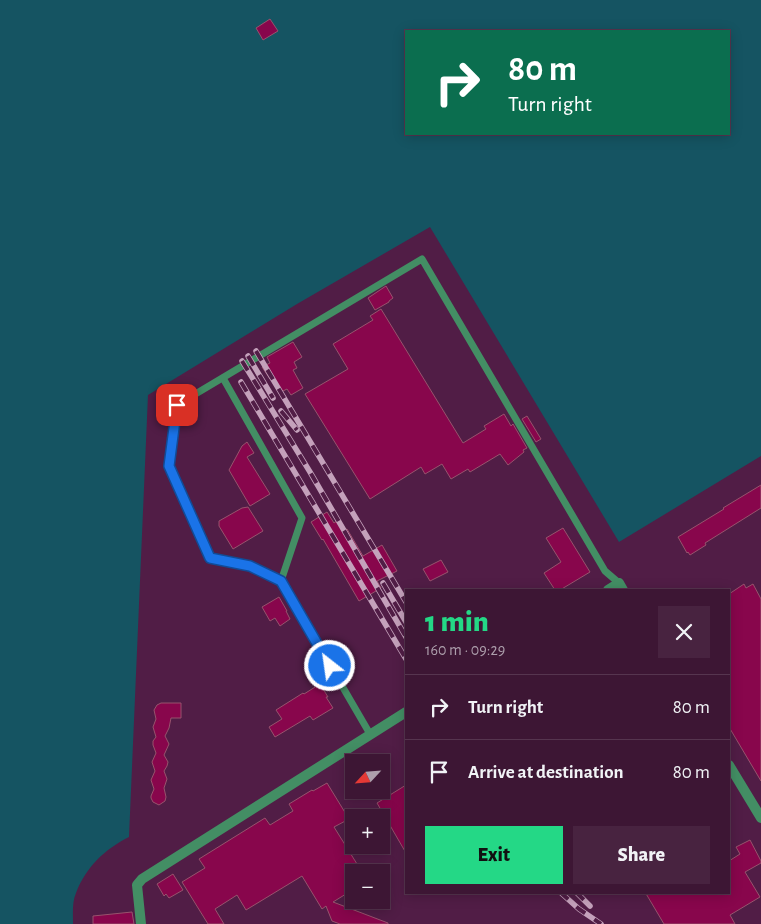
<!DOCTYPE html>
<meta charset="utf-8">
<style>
:root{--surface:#3d1634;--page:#482340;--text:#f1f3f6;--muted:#ad9fac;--line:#56354f;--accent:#24d886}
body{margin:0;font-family:"Alegreya Sans",sans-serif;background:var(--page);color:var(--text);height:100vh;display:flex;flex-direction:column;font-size:19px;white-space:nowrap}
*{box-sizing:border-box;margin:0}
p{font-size:16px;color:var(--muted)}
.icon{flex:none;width:28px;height:28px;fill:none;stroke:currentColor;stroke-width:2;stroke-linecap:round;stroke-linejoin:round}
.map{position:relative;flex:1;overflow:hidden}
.sheet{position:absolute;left:405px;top:589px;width:325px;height:305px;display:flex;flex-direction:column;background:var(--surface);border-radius:0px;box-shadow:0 2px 12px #0003,0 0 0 1px var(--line)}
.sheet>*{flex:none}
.guide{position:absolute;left:405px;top:30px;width:325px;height:105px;border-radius:0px;box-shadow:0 2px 12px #0003,0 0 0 1px var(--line);background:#0b6e4f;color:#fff;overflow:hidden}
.needle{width:32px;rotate:244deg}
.fabs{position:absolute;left:345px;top:754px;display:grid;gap:10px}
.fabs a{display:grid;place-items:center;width:45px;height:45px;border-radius:0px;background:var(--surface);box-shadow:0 2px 12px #0003,0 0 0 1px var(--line);font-size:25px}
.pin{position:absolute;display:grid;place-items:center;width:42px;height:42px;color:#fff;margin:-21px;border-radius:10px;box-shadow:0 2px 8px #0006}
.me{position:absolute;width:55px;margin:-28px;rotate:330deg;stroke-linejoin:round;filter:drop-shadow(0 0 4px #0008)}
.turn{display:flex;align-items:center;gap:18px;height:105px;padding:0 20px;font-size:22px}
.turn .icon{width:65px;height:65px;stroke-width:2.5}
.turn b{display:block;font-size:35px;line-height:42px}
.round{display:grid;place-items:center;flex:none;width:52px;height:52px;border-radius:0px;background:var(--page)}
.headline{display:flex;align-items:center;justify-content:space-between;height:85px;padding:0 20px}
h1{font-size:30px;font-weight:800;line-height:38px;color:var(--accent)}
.primary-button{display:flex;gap:10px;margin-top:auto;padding:10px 20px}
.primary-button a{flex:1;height:58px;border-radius:0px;background:var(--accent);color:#111;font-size:20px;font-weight:800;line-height:58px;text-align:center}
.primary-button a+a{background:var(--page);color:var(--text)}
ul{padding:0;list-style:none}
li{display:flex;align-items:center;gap:15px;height:65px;padding:0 20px;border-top:1px solid var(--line)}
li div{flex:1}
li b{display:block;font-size:19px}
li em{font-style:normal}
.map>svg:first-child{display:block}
.water{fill:#155462;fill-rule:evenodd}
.building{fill:#88064c;stroke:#97536d}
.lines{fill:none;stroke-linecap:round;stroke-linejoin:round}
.service{stroke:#438e64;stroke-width:7}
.minor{stroke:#438e64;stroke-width:10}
.rail-casing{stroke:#c4a1bb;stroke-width:5.5}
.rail{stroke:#511d46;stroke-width:4;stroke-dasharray:11;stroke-linecap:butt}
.route-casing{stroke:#114b97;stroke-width:12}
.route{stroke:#1a73e8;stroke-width:9}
</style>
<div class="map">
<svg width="761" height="924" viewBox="0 0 761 924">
<rect width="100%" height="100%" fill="#511d46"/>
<path class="water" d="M0 0H761V456L619 542 430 227 297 304 148 395 129 837C105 849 86 867 76 893 72 902 73 914 73 924H0ZM406 31H729V134H406Z"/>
<g class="building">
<path d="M270 19 278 31 263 40 256 28Z"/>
<path d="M386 286 393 298 389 301V302L375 310 368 298Z"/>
<path d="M381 309 463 443 486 429 484 426 504 414 511 426 513 424 527 448 523 450 524 452 508 465 500 454 470 472 468 469 451 479 442 464 425 474 421 467 370 499 305 394 348 369 333 344 373 320 370 316Z"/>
<path d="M293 342 302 357 294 362 297 368 293 370 303 388 291 395 287 389 281 392 273 377 270 379 262 367 270 363 267 357Z"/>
<path d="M527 416 541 439 536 442 522 419Z"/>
<path d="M247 442 254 453 247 457 270 494 250 506 229 470 242 446Z"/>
<path d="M761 485V508L705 543 706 545 690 555 688 552 687 553 678 537 724 509 723 508Z"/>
<path d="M248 507 263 531 233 549 219 526V521L242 508Z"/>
<path d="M327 512 334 523 338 520 345 530 347 529 363 556 382 545 397 571 377 581 381 588 359 601 323 539 322 540 311 522Z"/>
<path d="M563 528 590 572 560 590H555L544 573 561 562 546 538Z"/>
<path d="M441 560 448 572 430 581 423 569Z"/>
<path d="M744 584 746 588 753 584 761 599V781L729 727V594Z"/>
<path d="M279 597 287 611H286L290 619 280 626 275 618 270 621 262 607Z"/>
<path d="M320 684 328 697H326L333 708 313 720 310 716 275 737 269 727 282 719 276 710 303 693 304 694Z"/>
<path d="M161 703H181V718H171L169 728 165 736 169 744 164 755 168 762 167 766 164 771 167 779 164 788 166 797 165 801 159 805 153 802 151 798V796L154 789 151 780 155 771 152 762 156 753 153 745V741L156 737 153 727 156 719 154 710 157 705Z"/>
<path d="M327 783 349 819 334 827 362 872H354V889L333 902 388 923V924H340L332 921 326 906 322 909 302 876 246 910 237 895 215 909 224 924H208L182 882 205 868 199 859 265 818 270 825 293 811 289 804 312 790 313 791Z"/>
<path d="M406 785V853L377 803Z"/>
<path d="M750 840 761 861V863L745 872 760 897 730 915 735 924H664L645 892H729V861L740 854 736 847Z"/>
<path d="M173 874 183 890 169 898 166 894 164 896 157 884Z"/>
<path d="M132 912 134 924H93V916Z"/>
</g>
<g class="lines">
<g class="service">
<path d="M223 378 302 518 281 581"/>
<path d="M370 734 281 581 251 566 210 558 169 466 177 405 422 259 605 571 619 583"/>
</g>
<g class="minor">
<path d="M608 590 619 583 623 590"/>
<path d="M729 765 761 818"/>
<path d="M141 924 137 885 142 879 406 712"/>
</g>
<defs>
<g id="rail">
<path d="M256 351 406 602"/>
<path d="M248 356 273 398"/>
<path d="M242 361 310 472 406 637"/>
<path d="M241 382 406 659"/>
<path d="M281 411 297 430"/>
<path d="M383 583 406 622"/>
<path d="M560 892 579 909 601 924"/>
<path d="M576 892 590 906"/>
</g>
</defs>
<use href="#rail" class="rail-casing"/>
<use href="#rail" class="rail"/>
</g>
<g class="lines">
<defs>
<path id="route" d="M177 405 169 466 210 558 250 566 281 581 330 666"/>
</defs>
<use href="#route" class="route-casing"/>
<use href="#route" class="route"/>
</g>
</svg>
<div class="fabs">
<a><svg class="needle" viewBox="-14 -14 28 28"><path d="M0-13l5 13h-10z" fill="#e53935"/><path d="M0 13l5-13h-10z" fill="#ad9fac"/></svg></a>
<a>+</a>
<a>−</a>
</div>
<div class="pin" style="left:177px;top:405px;background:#d93025"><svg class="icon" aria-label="arrive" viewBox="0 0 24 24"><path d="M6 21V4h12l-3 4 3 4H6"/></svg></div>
<svg class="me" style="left:330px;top:666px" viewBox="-20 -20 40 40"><circle r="17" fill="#1a73e8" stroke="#fff" stroke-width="3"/><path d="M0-11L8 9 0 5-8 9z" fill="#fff"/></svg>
<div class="guide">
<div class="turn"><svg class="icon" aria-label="right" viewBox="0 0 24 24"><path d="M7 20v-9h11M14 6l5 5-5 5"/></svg><div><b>80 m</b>Turn right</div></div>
</div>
<section class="sheet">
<div class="headline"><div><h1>1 min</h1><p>160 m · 09:29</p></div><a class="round"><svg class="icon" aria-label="close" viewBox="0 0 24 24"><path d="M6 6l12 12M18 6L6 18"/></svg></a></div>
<ul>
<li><svg class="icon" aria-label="right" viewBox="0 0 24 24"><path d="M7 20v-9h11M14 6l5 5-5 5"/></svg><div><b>Turn right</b></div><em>80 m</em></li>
<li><svg class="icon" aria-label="arrive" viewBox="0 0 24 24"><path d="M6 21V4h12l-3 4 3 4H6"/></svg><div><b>Arrive at destination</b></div><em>80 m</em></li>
</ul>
<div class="primary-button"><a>Exit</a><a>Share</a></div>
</section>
</div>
